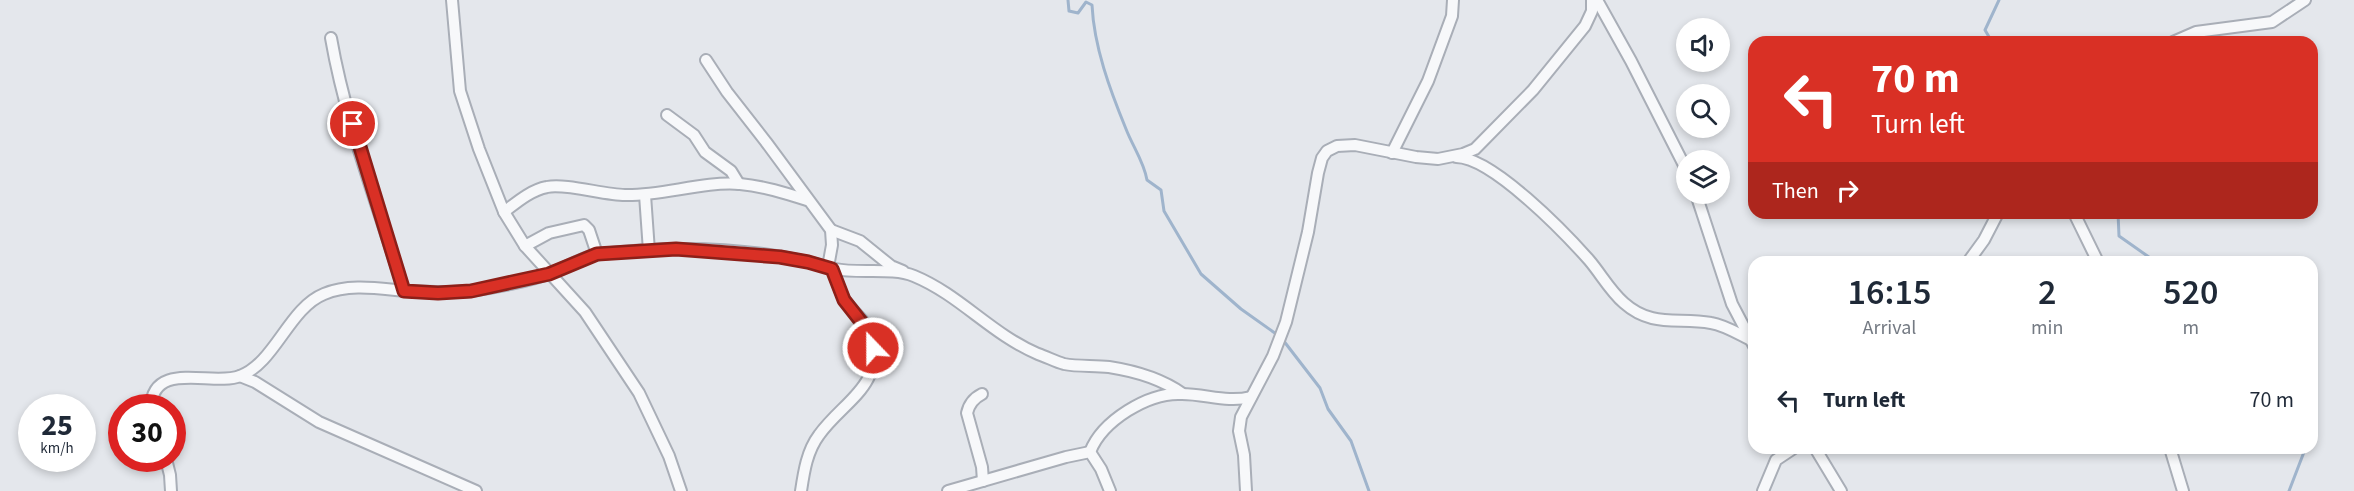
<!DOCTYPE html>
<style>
:root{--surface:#fff;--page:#f6f6f7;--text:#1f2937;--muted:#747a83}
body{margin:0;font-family:"Source Sans 3",sans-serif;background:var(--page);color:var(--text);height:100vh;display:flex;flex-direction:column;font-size:22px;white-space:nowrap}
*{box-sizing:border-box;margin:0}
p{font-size:20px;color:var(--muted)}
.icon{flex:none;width:33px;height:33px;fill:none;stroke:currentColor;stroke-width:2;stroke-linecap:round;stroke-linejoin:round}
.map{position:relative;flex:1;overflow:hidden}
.side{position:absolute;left:1748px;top:256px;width:570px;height:198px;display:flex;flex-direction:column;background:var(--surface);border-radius:18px;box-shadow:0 3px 9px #0003}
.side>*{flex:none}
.banner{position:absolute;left:1748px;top:36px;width:570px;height:183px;border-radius:18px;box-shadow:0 3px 9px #0003;background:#d93025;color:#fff;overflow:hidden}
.fabs{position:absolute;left:1676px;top:18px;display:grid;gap:12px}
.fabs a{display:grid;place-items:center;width:54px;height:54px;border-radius:50%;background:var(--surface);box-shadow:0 3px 9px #0003;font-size:30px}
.speed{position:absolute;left:18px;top:394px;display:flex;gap:12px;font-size:30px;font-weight:700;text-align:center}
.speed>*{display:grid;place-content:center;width:78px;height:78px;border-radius:50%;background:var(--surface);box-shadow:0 3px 9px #0003;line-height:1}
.speed small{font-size:15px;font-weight:400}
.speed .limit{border:9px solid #d22;background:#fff;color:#111}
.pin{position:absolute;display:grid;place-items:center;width:51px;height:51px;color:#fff;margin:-26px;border:3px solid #fff;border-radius:50%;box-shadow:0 2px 6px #0007}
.me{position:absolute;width:66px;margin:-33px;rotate:338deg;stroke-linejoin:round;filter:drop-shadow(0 0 4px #0008)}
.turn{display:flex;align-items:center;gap:21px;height:126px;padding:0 24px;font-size:27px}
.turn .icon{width:78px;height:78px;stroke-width:2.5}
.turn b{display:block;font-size:42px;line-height:51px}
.then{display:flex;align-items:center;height:57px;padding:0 24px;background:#0003;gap:12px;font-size:22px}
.eta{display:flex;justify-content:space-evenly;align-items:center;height:102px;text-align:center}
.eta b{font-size:36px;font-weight:600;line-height:42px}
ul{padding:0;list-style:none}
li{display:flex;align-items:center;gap:18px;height:84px;padding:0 24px}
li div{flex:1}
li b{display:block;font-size:22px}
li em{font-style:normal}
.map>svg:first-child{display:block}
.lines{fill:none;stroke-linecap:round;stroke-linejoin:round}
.stream{stroke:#9fb4cc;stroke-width:3}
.minor-casing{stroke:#a9aeb7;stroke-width:14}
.minor{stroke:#f7f8fa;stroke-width:10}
.route-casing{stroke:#8d1f18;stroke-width:15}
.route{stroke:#d93025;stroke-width:10}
</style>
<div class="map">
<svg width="2354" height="491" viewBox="0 0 2354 491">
<rect width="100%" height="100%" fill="#e4e7ec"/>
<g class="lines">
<g class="stream">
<path d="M1068 0 1069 11 1078 13 1086 2 1092 5C1094 47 1110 90 1126 129 1133 147 1144 162 1147 180L1161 190 1164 211 1201 274 1241 309 1279 336"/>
<path d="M1992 42 1985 30 1999 0"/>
<path d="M2118 213 2119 236 2156 262"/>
<path d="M1283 340 1320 388 1328 409 1351 441 1369 491"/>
<path d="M2289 491 2304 452 2303 448"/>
</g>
<defs>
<g id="minor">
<path d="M452 0 460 91 479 149 504 212 525 246 585 312 639 393 669 456 681 491"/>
<path d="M1597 0 1631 61 1686 169"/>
<path d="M331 38C346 124 379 208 404 291"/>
<path d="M2173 42 2196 32 2272 22 2305 0"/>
<path d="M706 60 727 92 766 142 831 230 832 245 828 267"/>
<path d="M667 115 694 135 705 152 731 171 739 184"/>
<path d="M1392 153 1428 81 1452 16 1453 0"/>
<path d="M1456 157C1492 157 1565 233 1589 260 1601 274 1610 291 1624 303 1652 328 1678 317 1711 323 1724 325 1737 333 1749 339"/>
<path d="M1696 194 1732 304 1754 346"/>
<path d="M645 195 649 251"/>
<path d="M504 212C517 202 531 190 547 187 566 183 604 195 625 195 663 196 702 181 740 184 763 186 785 193 807 200"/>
<path d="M2074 213 2098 262"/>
<path d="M831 230 860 241 891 266 903 271"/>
<path d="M525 246 549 233 584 225 589 230 597 254"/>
<path d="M1968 262 1984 240 1998 213"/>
<path d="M240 376 255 382 319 422 476 491"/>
<path d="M982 394C974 398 969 404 967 413L982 467 983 481"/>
<path d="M151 408C152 359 213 387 240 376 275 363 289 308 324 294 350 283 381 289 408 291 428 292 449 293 470 291 493 288 531 281 553 272 568 267 584 256 600 254 668 246 741 247 808 262 817 264 826 268 835 269 859 274 892 267 914 276 960 295 991 334 1038 354 1047 357 1056 362 1064 364 1079 367 1095 365 1109 367 1135 371 1162 379 1183 394"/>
<path d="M1815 448 1841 491"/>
<path d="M2170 448 2183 491"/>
<path d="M1090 452C1102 421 1148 392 1182 394 1206 394 1227 403 1251 397"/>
<path d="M166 459 170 475 171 491"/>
<path d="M801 491C804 471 807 451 819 435 843 401 885 386 871 336 867 321 852 312 844 299 839 290 836 279 833 269"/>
<path d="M948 491 1066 457 1090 452 1101 469 1110 491"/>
<path d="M1246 491 1244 455 1239 431 1241 417 1273 356 1286 322 1308 232 1318 173 1322 158 1327 151 1337 146 1355 145 1416 157 1438 159 1463 154 1475 149 1533 90 1585 26 1592 11V0"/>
<path d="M1763 491 1776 460 1794 448"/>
</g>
</defs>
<use href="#minor" class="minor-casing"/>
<use href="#minor" class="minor"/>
</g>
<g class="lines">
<defs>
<path id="route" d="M353 124 404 291 438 293 471 291 549 274 597 254 676 249 780 257 808 262 832 269 844 300 870 333 873 348"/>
</defs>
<use href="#route" class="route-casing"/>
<use href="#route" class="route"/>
</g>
</svg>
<div class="fabs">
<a><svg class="icon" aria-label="sound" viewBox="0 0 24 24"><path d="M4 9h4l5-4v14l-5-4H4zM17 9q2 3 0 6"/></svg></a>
<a><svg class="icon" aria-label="search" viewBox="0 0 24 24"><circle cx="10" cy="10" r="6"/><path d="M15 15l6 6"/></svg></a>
<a><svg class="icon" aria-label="layers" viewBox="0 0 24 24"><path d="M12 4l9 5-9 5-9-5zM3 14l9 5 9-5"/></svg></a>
</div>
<div class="speed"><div>25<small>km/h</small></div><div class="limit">30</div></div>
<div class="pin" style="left:353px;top:124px;background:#d93025"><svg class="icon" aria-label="arrive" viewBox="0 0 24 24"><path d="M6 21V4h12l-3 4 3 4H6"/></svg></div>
<svg class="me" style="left:873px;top:348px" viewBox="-20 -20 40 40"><circle r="17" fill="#d93025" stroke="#fff" stroke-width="3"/><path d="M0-11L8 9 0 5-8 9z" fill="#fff"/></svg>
<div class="banner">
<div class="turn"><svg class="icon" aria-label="left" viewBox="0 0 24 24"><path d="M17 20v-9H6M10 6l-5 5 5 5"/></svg><div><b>70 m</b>Turn left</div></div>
<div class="then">Then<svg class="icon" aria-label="right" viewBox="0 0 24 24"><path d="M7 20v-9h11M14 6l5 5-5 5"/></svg></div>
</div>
<section class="side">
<div class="eta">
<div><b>16:15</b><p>Arrival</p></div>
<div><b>2</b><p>min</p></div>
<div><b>520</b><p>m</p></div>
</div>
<ul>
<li><svg class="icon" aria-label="left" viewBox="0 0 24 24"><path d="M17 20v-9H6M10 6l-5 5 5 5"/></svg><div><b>Turn left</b></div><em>70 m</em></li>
</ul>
</section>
</div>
